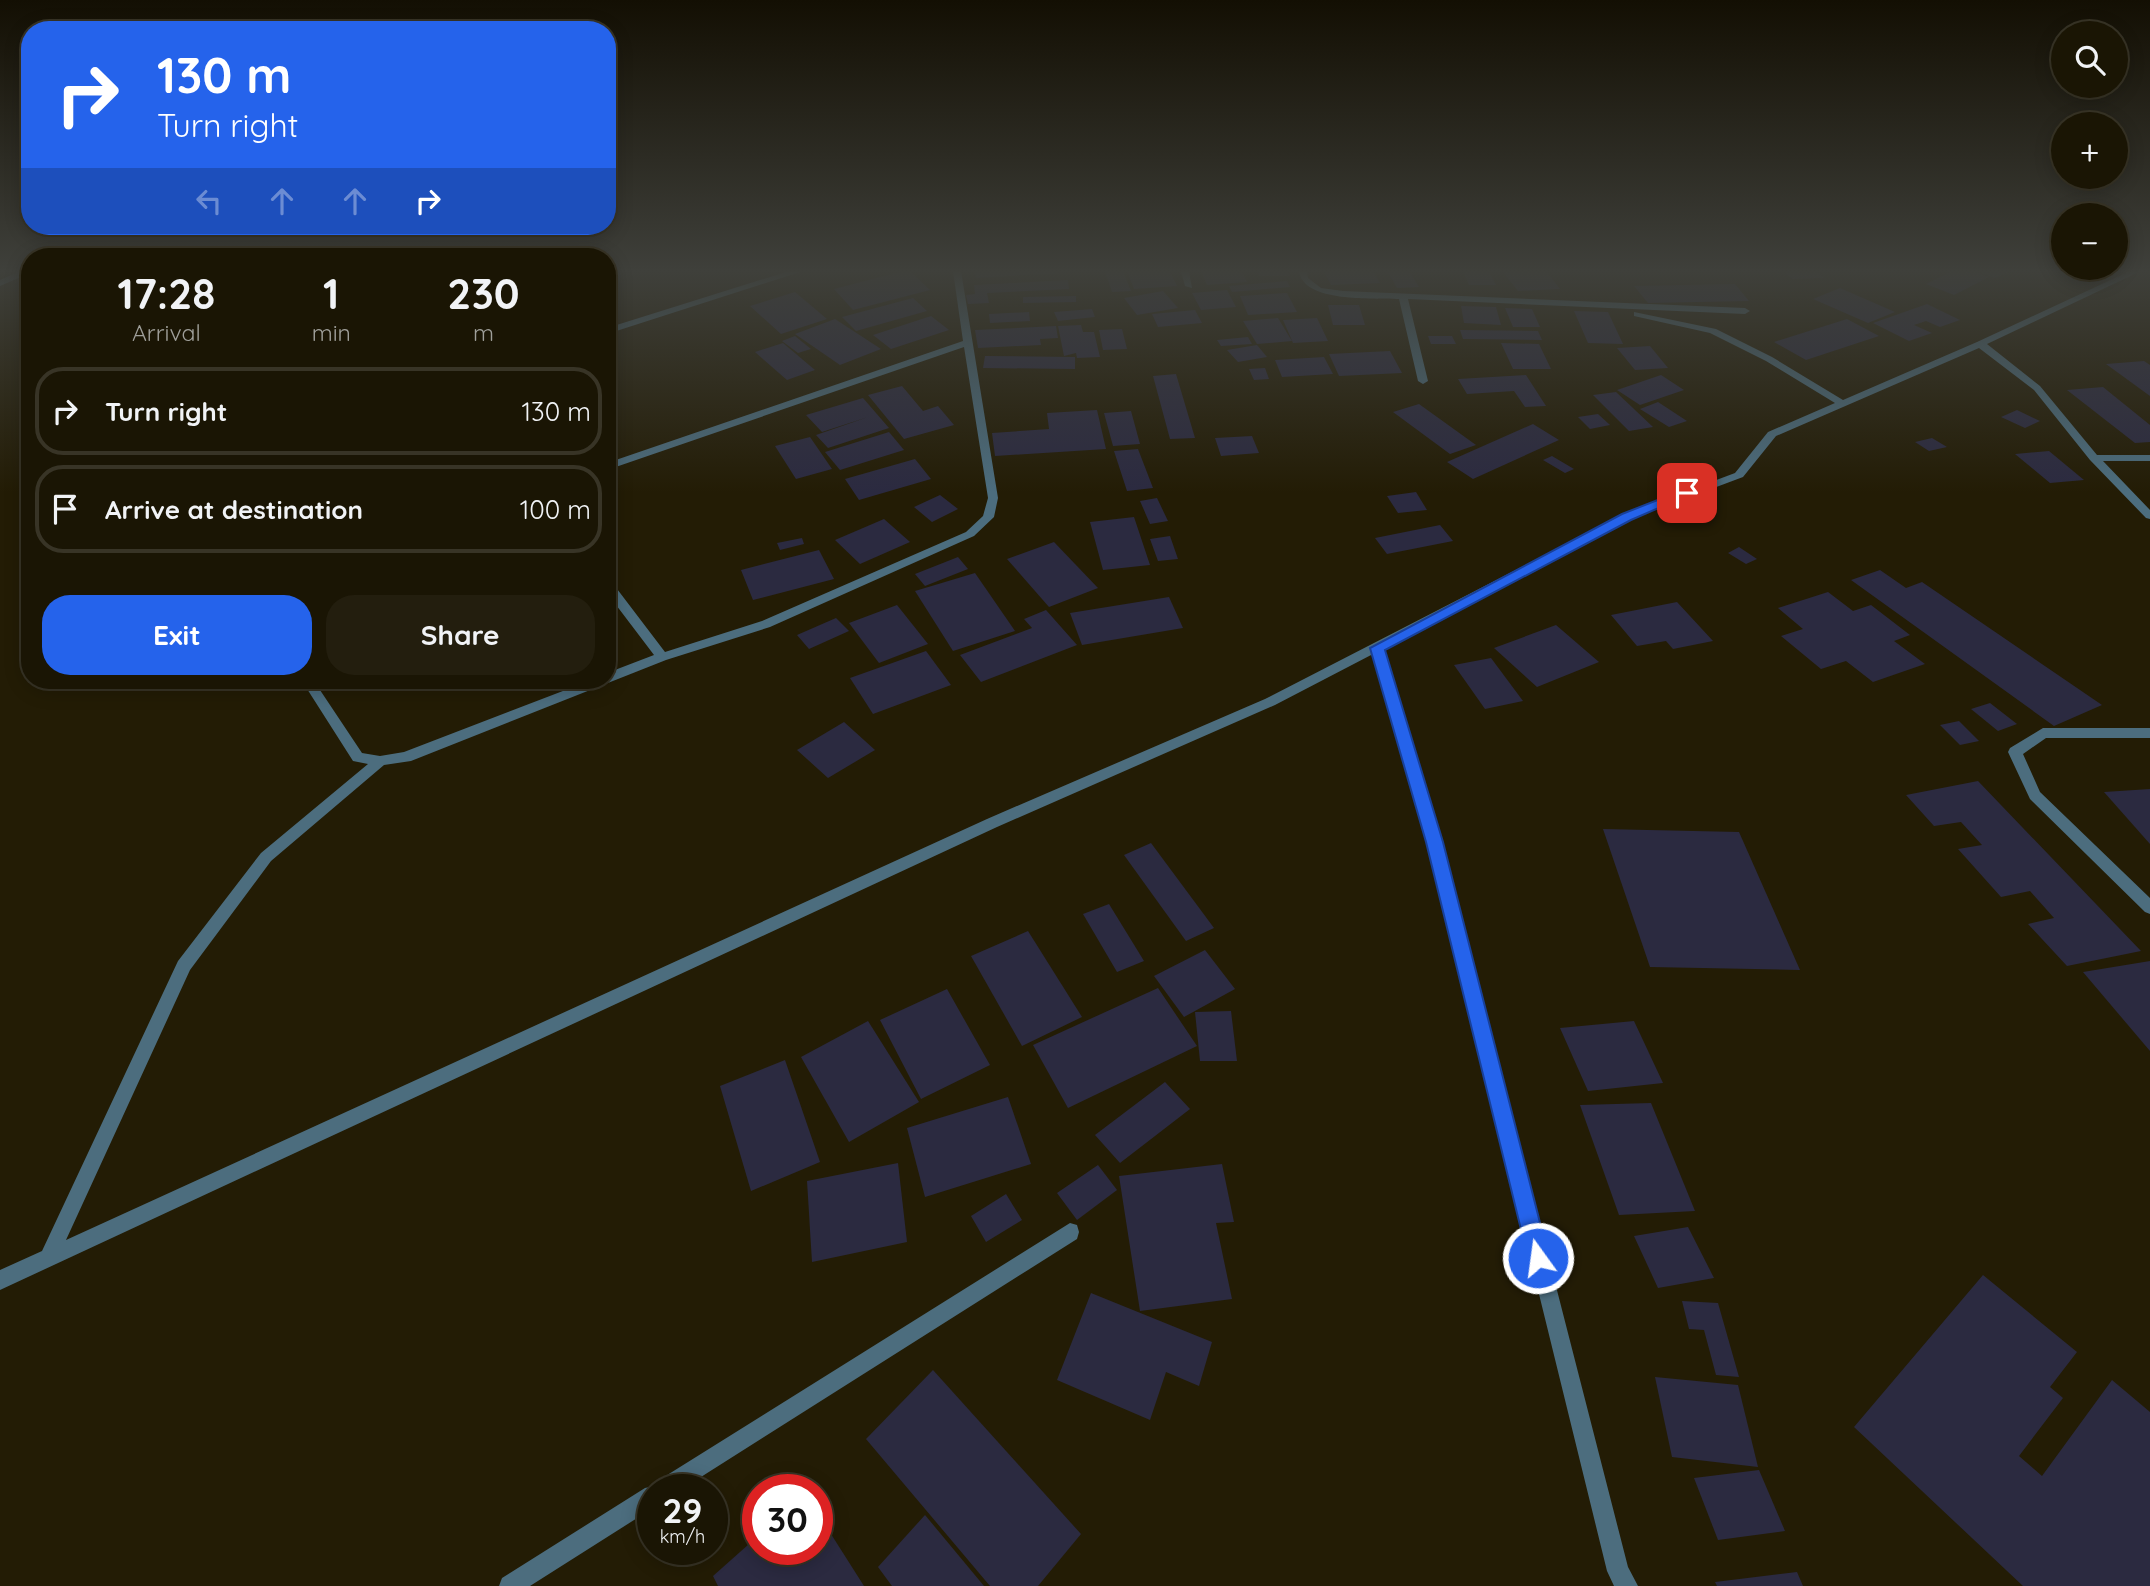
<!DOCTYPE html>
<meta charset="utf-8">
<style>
:root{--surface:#1a1504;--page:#231e0e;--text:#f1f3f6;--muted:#9f9f9a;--line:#383426;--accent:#2563eb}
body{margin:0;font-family:Quicksand,sans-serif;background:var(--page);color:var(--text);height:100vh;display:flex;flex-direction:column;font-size:26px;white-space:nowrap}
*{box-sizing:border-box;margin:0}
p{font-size:23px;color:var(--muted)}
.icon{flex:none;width:38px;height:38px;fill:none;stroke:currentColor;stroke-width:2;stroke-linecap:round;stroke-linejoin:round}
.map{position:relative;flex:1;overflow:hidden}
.side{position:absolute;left:21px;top:248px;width:595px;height:441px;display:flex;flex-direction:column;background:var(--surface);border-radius:28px;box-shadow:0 4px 18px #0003,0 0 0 2px var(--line)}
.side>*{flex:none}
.top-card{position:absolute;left:21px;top:21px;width:595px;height:214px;border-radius:28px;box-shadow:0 4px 18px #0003,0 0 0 2px var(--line);background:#2563eb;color:#fff;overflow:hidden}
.buttons{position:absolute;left:2051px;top:21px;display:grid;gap:14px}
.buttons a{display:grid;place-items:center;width:77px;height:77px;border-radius:50%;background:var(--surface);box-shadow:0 4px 18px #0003,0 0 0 2px var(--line);font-size:35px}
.speed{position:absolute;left:637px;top:1474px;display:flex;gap:14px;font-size:35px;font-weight:700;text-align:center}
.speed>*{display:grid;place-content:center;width:91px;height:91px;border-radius:50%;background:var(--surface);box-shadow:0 4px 18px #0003,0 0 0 2px var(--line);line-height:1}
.speed small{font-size:18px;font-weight:400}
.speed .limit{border:10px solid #d22;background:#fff;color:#111}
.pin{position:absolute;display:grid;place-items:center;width:60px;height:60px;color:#fff;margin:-30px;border-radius:14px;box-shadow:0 4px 10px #0006}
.me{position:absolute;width:77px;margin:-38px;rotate:346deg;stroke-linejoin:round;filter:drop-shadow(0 0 5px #0008)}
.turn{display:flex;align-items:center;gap:24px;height:147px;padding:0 21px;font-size:32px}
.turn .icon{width:91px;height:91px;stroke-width:2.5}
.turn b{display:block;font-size:49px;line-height:60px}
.lanes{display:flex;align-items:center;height:66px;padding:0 21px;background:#0003;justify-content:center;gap:35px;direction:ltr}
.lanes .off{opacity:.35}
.eta{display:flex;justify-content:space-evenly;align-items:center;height:119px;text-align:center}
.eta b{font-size:42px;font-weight:700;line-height:49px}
.primary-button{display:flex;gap:14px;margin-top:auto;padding:14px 21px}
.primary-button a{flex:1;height:80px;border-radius:28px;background:var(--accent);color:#fff;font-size:28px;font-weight:700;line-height:80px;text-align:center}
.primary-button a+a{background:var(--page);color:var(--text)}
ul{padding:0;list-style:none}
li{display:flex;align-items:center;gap:21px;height:88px;margin:0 14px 10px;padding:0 7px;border:4px solid var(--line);border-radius:28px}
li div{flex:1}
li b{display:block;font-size:26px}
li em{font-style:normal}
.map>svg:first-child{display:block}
.building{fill:#2b2a40}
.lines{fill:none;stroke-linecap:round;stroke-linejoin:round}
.street{fill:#4c6d7e;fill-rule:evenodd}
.route{fill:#2563eb;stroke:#184099;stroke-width:2}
</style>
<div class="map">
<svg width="2150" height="1586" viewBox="0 0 2150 1586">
<rect width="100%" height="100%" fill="#231c05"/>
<g class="building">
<path d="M903 271H910L930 290 853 310 834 289Z"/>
<path d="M975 271H1060V273L976 278Z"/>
<path d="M1105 271H1123L1131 291 1112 292Z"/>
<path d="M1127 271H1170L1177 286 1134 289Z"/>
<path d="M1201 271H1242L1247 282 1207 285Z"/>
<path d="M1257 271H1288L1290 276H1259Z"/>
<path d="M1324 271H1373L1380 283 1331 285Z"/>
<path d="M1387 271H1409L1419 287 1397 288Z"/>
<path d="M1463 271H1489L1496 285H1469Z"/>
<path d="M1546 271 1560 289 1518 291 1503 272Z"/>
<path d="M1784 271H1817L1824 278 1792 279Z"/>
<path d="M1952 271H1974L1989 277 1954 295 1926 284Z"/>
<path d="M1978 271H2011L1994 278Z"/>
<path d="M1068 280 1069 289 987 293 989 303 968 304 966 295 975 294 974 285Z"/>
<path d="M1287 281 1290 287 1232 292 1229 286Z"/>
<path d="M1735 284 1749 301 1648 303 1634 286Z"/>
<path d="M1840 288 1895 312 1868 323 1813 299Z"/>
<path d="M1227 290 1236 307 1201 310 1192 293Z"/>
<path d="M1163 291 1178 308 1137 315 1124 298Z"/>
<path d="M795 292 827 319 781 334 750 306Z"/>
<path d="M1287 293 1297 312 1248 315 1240 296Z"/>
<path d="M1076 296V302L1023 303V297Z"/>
<path d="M913 298 927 311 856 331 842 317Z"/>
<path d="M1927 304 1960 320 1940 327 1926 321 1914 325 1932 333 1909 341 1873 323Z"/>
<path d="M1328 305H1359L1365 325H1333Z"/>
<path d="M1461 306 1496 307 1501 325 1464 323Z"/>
<path d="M1505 308 1532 309 1540 327H1513Z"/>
<path d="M1092 309 1095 317 1058 321 1054 312Z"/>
<path d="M1195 310 1202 323 1158 327 1152 314Z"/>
<path d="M1574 311 1608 312 1623 344 1588 343Z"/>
<path d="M1029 312 1030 321 990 323 989 314Z"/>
<path d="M931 316 949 330 891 349 873 335Z"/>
<path d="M1278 318 1292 341 1257 344 1243 321Z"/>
<path d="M1317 318 1328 341 1293 343 1283 320Z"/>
<path d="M835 319 881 349 840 365 795 334Z"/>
<path d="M1847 319 1879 336 1806 360 1774 342Z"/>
<path d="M1081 325 1083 332H1094L1100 357 1077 358 1076 353 1064 356 1058 326Z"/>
<path d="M1056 326 1058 338 1040 339 1041 345 978 348 975 330Z"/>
<path d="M1122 329 1127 349 1103 350 1099 330Z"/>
<path d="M1460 330 1538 331 1542 340 1463 339Z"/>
<path d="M795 336 811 349 798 353 782 341Z"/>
<path d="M1428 336H1452L1456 344H1431Z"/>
<path d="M1248 337 1252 344 1221 346 1217 340Z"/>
<path d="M783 343 815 370 787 380 755 352Z"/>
<path d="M1501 343 1539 344 1551 369H1513Z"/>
<path d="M1257 345 1267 357 1238 362 1227 350Z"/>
<path d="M1650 346 1668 368 1635 370 1617 348Z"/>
<path d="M1390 351 1402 373 1339 376 1329 354Z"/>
<path d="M985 356 1075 357V369L983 368Z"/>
<path d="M1324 357 1333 374 1282 377 1275 360Z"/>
<path d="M2144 361 2150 365V396L2106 364Z"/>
<path d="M1265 368 1269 379 1254 380 1249 369Z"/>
<path d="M1176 374 1195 438 1170 439 1153 376Z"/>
<path d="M1526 375 1546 406 1525 407 1514 391 1467 394 1458 379Z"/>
<path d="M1661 375 1684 390 1640 405 1617 390Z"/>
<path d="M902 386 923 411 938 406 954 425 904 439 868 395Z"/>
<path d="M2103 387 2150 425V442L2135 443 2067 390Z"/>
<path d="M1616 392 1653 427 1629 431 1593 395Z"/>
<path d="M863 398 889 428 828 448 816 435 868 417 822 432 806 415Z"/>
<path d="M1658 402 1687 421 1669 427 1640 409Z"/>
<path d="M1419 404 1476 445 1450 454 1393 412Z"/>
<path d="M1097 410 1106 449 995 456 992 433 1049 429 1047 413Z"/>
<path d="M2017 410 2040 421 2025 428 2001 417Z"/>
<path d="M1131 411 1140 444 1113 446 1104 413Z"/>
<path d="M1598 414 1610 425 1590 429 1578 417Z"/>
<path d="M1533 424 1559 440 1473 479 1447 462Z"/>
<path d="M889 432 904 450 840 470 825 452Z"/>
<path d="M1252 436 1259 453 1221 456 1215 438Z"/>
<path d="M810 437 832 469 796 479 775 446Z"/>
<path d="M1932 438 1947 447 1929 451 1915 442Z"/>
<path d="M1138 449 1153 488 1127 491 1114 451Z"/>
<path d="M2049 451 2084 480 2050 483 2015 454Z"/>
<path d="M1552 456 1574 469 1565 473 1543 460Z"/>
<path d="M915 459 931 479 859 500 845 479Z"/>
<path d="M1416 492 1427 510 1398 513 1387 496Z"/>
<path d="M940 495 958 509 932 522 914 507Z"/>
<path d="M1157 498 1168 521 1150 524 1140 501Z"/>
<path d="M1134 517 1150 565 1103 570 1090 522Z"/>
<path d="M884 519 910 542 860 564 835 540Z"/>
<path d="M1440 525 1453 541 1387 554 1375 538Z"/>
<path d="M1170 536 1178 559 1158 561 1150 539Z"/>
<path d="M802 538 804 544 780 550 777 543Z"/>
<path d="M1054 542 1098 588 1049 607 1007 559Z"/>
<path d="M1739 547 1757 559 1746 564 1728 553Z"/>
<path d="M819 550 834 579 753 600 741 570Z"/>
<path d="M958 557 968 569 925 586 915 574Z"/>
<path d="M1880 570 1906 588 1922 582 2102 705 2054 726 1851 580Z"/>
<path d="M975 573 1015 631 953 651 915 591Z"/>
<path d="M1828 592 1853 611 1871 605 1910 635 1894 641 1925 664 1873 682 1846 661 1821 669 1781 636 1803 629 1778 608Z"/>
<path d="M1169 597 1183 628 1082 645 1070 613Z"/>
<path d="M1677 602 1713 641 1673 649 1666 641 1637 646 1611 615Z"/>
<path d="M897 605 928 644 879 663 849 623Z"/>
<path d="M1046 610 1077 645 981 682 960 655 1032 628 1024 619Z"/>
<path d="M836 618 849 631 809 649 797 635Z"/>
<path d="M1556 625 1599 662 1537 687 1494 648Z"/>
<path d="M926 651 951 685 873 714 850 678Z"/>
<path d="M1491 658 1523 701 1485 709 1454 665Z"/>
<path d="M1990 703 2017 724 1998 731 1971 709Z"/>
<path d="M1959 721 1979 741 1960 745 1940 725Z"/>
<path d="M844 722 875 750 828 778 797 750Z"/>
<path d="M1978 781 2141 951 2067 966 2028 924 2054 918 2030 891 2001 897 1958 849 1982 845 1961 822 1934 826 1906 795Z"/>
<path d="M2150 789V844L2104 792Z"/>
<path d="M1603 829 1739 832 1800 970 1650 967Z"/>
<path d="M1151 843 1214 928 1186 941 1124 855Z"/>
<path d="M1109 904 1144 961 1117 972 1083 914Z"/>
<path d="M1028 931 1082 1017 1022 1046 971 956Z"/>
<path d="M1205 950 1235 989 1184 1017 1154 976Z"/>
<path d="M2150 961V1051L2083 972Z"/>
<path d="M1158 988 1197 1046 1068 1108 1033 1045Z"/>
<path d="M947 989 990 1065 921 1099 880 1020Z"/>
<path d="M1231 1011 1237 1061H1200L1195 1012Z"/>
<path d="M868 1021 919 1102 849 1142 801 1057Z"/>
<path d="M1634 1021 1663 1083 1588 1091 1560 1028Z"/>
<path d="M785 1060 820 1162 751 1191 720 1086Z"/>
<path d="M1165 1082 1190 1109 1120 1163 1095 1135Z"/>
<path d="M1008 1097 1031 1164 925 1197 907 1128Z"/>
<path d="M1651 1103 1695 1211 1619 1215 1580 1105Z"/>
<path d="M898 1163 907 1242 812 1262 807 1181Z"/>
<path d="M1222 1164 1234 1222 1216 1223 1232 1299 1140 1311 1119 1176Z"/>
<path d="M1098 1165 1117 1190 1077 1220 1057 1193Z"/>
<path d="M1006 1194 1022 1220 986 1242 971 1216Z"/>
<path d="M1688 1227 1714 1278 1658 1288 1634 1236Z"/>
<path d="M1983 1275 2077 1352 2050 1387 2063 1398 2019 1456 2042 1476 2112 1380 2150 1412V1586H2023L1854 1427Z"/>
<path d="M1091 1293 1212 1342 1199 1386 1166 1372 1150 1420 1057 1380Z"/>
<path d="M1682 1301 1718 1303 1739 1377 1716 1375 1704 1330 1689 1329Z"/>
<path d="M933 1370 1081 1534 1038 1586H990L866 1439Z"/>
<path d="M1655 1377 1738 1385 1758 1467 1672 1457Z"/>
<path d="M1759 1470 1785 1531 1718 1540 1694 1478Z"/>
<path d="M817 1512 864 1586H718L713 1576 758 1536V1549H817Z"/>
<path d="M925 1515 984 1586H892L878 1567Z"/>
<path d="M1797 1572 1803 1586H1717L1715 1582Z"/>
</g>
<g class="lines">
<g class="street">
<path d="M20 271H30V273L0 286V280Z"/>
<path d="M789 271H803L607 334V328Z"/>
<path d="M953 271H961L998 498 994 517 974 536 770 627 666 660 411 761 384 765 271 861 190 970 66 1240 987 819 1265 699 1623 515 1735 473 1768 432 1835 403 1766 361 1710 333 1634 316V312L1716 329 1772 357 1843 400 1977 342 2130 271H2141L1987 344 2040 386 2097 455H2150V461H2103L2150 510V519L2146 518 2090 460 2034 390 1979 348 1776 436 1743 477 1631 519 1383 649 1442 842 1628 1567 1638 1586H1614L1607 1571 1428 842 1373 654 1275 705 997 827 0 1290V1270L42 1251 178 961 261 853 368 764 353 761 302 681H314L362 753 380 756 404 752 589 681H607V673L654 655 607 593V580L611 581 665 652 762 621 966 532 983 516 988 498 964 347 607 470V463L963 341Z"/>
<path d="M1181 271H1189L1192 288 1185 286Z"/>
<path d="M1299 271H1307L1308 278 1321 288 1343 291 1745 308 1750 311 1745 314 1408 299 1428 381 1423 384 1418 381 1399 299C1374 298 1303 303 1299 271Z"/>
<path d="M2043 728H2150V738H2046L2023 754 2040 792 2150 898V914L2145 912 2030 799 2008 752 2010 748Z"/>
<path d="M1070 1223 1077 1225 1079 1232 1077 1239 682 1489H653V1508L530 1586H499L502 1578 645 1488 654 1486 656 1482Z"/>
</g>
</g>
<linearGradient id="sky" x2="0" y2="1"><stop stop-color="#130f03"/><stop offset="0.55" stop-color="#3f403b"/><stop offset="1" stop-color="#3f403b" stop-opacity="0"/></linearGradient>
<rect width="2150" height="493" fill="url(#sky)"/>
<path class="route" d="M1683 490 1693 493 1631 520 1385 650 1443 842 1549 1258 1546 1266 1538 1269 1531 1266 1528 1258 1426 842 1370 648 1622 514Z"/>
</svg>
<div class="buttons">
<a><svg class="icon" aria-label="search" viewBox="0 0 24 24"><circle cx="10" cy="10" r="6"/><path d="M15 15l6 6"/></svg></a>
<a>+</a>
<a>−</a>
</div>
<div class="speed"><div>29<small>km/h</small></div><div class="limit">30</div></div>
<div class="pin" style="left:1687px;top:493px;background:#d93025"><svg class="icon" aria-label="arrive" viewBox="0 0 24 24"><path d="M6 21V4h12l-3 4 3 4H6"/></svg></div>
<svg class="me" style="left:1538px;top:1258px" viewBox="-20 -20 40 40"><circle r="17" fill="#2563eb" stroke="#fff" stroke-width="3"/><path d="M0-11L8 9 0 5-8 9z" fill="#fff"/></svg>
<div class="top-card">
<div class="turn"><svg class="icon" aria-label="right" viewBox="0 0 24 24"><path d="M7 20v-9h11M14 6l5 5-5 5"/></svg><div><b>130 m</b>Turn right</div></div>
<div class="lanes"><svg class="icon off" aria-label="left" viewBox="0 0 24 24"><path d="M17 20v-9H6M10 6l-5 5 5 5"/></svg><svg class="icon off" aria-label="ahead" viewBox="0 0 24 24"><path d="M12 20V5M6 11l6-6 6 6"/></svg><svg class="icon off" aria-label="ahead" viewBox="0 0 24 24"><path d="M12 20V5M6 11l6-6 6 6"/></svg><svg class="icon" aria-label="right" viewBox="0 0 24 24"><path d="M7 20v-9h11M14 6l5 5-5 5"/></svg></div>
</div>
<section class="side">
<div class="eta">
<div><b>17:28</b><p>Arrival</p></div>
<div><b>1</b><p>min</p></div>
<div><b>230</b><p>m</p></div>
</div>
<ul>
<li><svg class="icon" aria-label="right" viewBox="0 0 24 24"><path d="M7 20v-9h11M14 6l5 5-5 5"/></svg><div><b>Turn right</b></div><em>130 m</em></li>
<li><svg class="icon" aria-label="arrive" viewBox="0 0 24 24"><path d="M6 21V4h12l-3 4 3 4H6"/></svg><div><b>Arrive at destination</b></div><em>100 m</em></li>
</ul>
<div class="primary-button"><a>Exit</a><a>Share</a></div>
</section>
</div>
